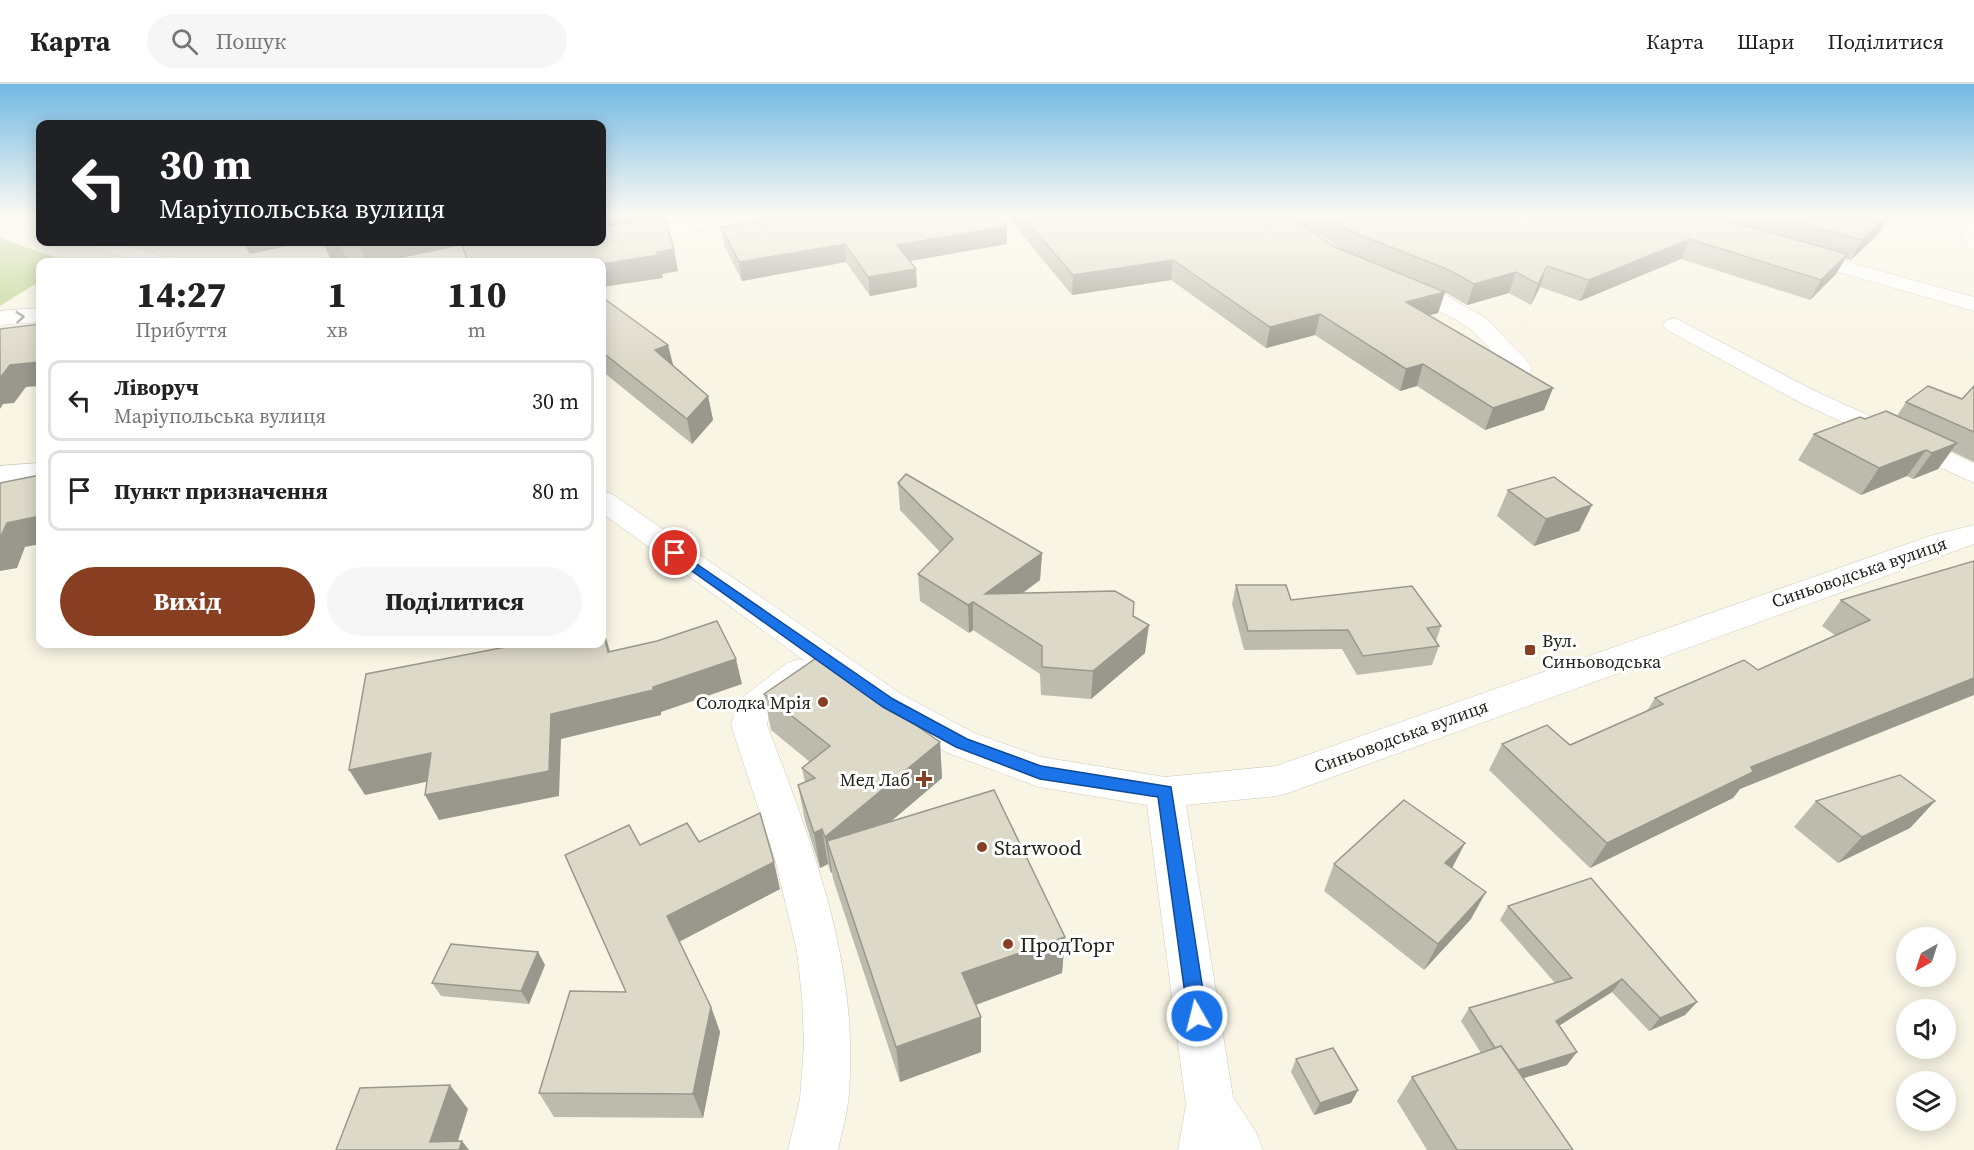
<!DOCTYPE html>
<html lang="uk">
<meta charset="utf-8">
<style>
:root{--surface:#fff;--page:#f6f6f6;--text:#222;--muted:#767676;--line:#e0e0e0;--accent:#873e21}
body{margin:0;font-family:"Source Serif 4",serif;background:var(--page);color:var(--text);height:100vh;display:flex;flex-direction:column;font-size:22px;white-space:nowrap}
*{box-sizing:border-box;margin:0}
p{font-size:20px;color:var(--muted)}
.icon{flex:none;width:33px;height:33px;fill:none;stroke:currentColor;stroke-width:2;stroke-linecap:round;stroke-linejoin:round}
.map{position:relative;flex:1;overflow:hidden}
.side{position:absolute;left:36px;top:174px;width:570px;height:390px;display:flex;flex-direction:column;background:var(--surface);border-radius:12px;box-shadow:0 3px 15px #0003}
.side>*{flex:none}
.top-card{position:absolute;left:36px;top:36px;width:570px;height:126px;border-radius:12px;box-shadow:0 3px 15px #0003;background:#202124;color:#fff;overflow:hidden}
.needle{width:39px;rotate:219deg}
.buttons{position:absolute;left:1896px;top:843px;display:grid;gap:12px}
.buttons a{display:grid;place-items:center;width:60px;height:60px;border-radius:50%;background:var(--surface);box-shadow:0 3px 15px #0003;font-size:30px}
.pin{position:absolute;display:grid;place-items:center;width:51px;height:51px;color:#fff;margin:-26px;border:3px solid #fff;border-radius:50%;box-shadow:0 2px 6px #0007}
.me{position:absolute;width:66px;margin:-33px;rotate:352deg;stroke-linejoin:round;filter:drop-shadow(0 0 4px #0008)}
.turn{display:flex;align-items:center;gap:21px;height:126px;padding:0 24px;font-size:27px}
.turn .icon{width:78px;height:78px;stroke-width:2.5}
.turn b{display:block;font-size:42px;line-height:51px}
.eta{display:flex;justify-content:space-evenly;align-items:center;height:102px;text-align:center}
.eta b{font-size:36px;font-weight:800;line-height:42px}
.primary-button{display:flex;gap:12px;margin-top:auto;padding:12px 24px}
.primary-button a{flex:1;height:69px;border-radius:36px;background:var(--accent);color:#fff;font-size:24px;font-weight:800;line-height:69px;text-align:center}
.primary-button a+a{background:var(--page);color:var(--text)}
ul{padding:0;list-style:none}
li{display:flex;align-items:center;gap:18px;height:81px;margin:0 12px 9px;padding:0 12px;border:3px solid var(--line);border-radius:12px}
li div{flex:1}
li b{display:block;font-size:22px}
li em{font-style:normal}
header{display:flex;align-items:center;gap:36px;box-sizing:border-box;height:84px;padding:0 30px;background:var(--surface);border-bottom:2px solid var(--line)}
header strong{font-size:28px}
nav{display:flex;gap:33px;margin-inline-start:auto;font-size:21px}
.search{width:420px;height:54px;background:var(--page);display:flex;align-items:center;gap:15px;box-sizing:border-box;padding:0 21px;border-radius:33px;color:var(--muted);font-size:22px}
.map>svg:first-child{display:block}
.forest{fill:#bad188}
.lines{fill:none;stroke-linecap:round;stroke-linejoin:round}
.minor-casing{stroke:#cdcaba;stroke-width:1}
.minor{fill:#fff;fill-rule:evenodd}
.wall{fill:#bdbbad}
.shaded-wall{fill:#9a988d}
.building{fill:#dcd9c9;stroke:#9a988d;stroke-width:1.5}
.oneway{stroke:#9c9c99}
.route{fill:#1a73e8;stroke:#114b97;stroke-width:1.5}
.poi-dot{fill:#873e21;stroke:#fff;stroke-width:2}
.labels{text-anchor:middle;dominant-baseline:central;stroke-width:6;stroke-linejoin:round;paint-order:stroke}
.street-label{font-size:18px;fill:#23221c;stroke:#fff}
.poi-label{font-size:18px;fill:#23221c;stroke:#fff;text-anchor:end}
.near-poi-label{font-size:21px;fill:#23221c;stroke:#fff;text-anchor:start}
</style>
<header>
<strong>Карта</strong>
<div class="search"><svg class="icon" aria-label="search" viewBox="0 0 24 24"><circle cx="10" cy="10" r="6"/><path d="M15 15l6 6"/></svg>Пошук</div>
<nav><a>Карта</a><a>Шари</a><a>Поділитися</a></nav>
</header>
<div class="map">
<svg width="1974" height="1066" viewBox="0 0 1974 1066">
<rect width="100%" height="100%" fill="#f8f5e5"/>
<path class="forest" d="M0 154 69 178H40V197L0 222Z"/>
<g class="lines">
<defs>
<g id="minor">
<path d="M16 130H40V141L19 134Z"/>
<path d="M729 130H775L772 134 765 136 623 160 616 158 613 154 616 150 623 148Z"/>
<path d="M1955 130H1974V165L1967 163Z"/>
<path d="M89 158H117L163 173 166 178H136L92 162Z"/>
<path d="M1797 164 1974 213V227L1790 174 1786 170 1790 166Z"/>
<path d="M1401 193 1440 208 1486 234 1529 279 1532 284 1529 289 1520 291 1511 289C1498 275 1485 258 1470 245 1454 231 1398 211 1390 200L1393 195Z"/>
<path d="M40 224V238L0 241V227Z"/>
<path d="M1675 234 1817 308 1974 379V399L1799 318 1667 246 1663 241 1667 236Z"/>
<path d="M40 379V395L0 400V382Z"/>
<path d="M602 407 612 410 901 610 974 649 1041 673 1165 693 1276 682 1930 452 1974 441V460L1291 708 1277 712 1186 721 1233 1013 1256 1048 1263 1066H1178L1186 1021 1147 721 1039 703 948 669 875 628 814 584 816 588 811 597 769 631 767 641C812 759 859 879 849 1008 848 1027 842 1047 838 1066H788L800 1015 804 960 802 913 797 867 775 775 731 641 739 616 787 579 799 575 805 577 602 429Z"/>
</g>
</defs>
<use href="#minor" class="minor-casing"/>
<use href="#minor" class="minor"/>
</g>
<g class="wall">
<path d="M602 130H662L674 165 678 187 662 190 663 194 462 161 382 178H332L323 158H602Z"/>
<path d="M751 130H996L1007 142V160L910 177 917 203 870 212 846 178 742 197 724 161 721 143 752 138Z"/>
<path d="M1005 130H1286L1333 162 1345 167 1287 130H1890L1881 147 1851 176 1845 175 1836 190 1810 216 1681 175 1580 217 1540 203 1531 221 1509 209 1467 221 1445 208 1438 229 1429 231 1553 304 1544 326 1485 346 1417 302 1400 307 1315 251 1266 264 1171 196 1072 211Z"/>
<path d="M602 213 668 261 673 281 708 312 713 336 692 360 602 287Z"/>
<path d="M1974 302V378L1951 367 1938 385 1913 395 1907 392 1861 411 1798 376 1814 350 1865 335 1897 332 1906 318 1962 315Z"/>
<path d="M898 399 1042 469 1040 496 1023 509 1133 532 1145 569 1091 615 1041 611 1040 590 973 546 969 549 920 517 918 490 940 468 900 426Z"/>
<path d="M1508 406 1592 421 1579 447 1534 462 1497 432Z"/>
<path d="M1974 477 1740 705 1733 714 1590 784 1489 686 1502 660 1570 661 1647 627 1655 614 1758 586 1836 552 1822 542 1841 516Z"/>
<path d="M1236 501 1291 516 1441 542 1436 557 1439 562 1432 581 1357 591 1342 565 1244 566 1232 520Z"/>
<path d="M764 610 940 658 942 694 890 738 1065 853 1062 889 976 921 981 968 900 998 833 795 832 788 831 789 828 780 820 784 805 737 798 701 805 698 802 684 810 678 771 646Z"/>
<path d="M1816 717H1935L1910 744 1838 779 1794 743Z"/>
<path d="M699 758 780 805 679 857 711 923 720 948 703 1034 554 1033 539 1009 626 908 640 761Z"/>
<path d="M1465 759 1452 784 1471 835 1424 886 1324 807 1334 780Z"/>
<path d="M1508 822 1697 918 1685 931 1649 947 1612 908 1559 942 1567 981 1523 994 1573 1066H1427L1397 1017 1412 993 1481 969 1461 937 1469 924 1555 899 1500 836Z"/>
<path d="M538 868 545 881 529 920 441 912 432 899Z"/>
<path d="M1296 975 1358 1006 1351 1019 1314 1031 1291 988Z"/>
</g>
<g class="shaded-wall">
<path d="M602 130H662L664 139 602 149Z"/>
<path d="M1889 130H1890L1881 147 1851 176 1862 156Z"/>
<path d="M1007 142V160L899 179 897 161Z"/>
<path d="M1690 155 1681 175 1580 217 1589 196Z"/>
<path d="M243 158H306L250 170Z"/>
<path d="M376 158H461L462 161 382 178H366L359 161Z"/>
<path d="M461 158H553L467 175Z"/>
<path d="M340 159 348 178H332L325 162Z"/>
<path d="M845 160 846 178 742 197 739 178Z"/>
<path d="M674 165 678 187 662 190 663 194 602 203V180L657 168Z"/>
<path d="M1848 170 1836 190 1810 216 1821 196Z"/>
<path d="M1173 176 1171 196 1072 211 1073 191Z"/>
<path d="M1547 182 1540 203 1531 221 1538 200Z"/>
<path d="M916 185 917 203 870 212 868 193Z"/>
<path d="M1516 188 1509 209 1467 221 1474 200Z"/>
<path d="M1445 208 1438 229 1401 239 1406 218Z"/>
<path d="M1320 230 1315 251 1266 264 1270 243Z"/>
<path d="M668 261 674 285 655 266Z"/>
<path d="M40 278V302L26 303 14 319 3 320 0 325V294L10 281Z"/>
<path d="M1423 280 1417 302 1400 307 1406 285Z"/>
<path d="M1553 304 1544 326 1485 346 1493 324Z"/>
<path d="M708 312 713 336 692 360 687 335Z"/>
<path d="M1957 359 1938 385 1913 395 1932 369Z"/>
<path d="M1926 366 1907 392 1861 411 1879 384Z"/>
<path d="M1592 421 1579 447 1534 462 1546 435Z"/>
<path d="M40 432V460L25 463 17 484 0 487V454L7 439Z"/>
<path d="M1042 469 1040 496 993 531 985 510Z"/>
<path d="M973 518V546L969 549 968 521Z"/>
<path d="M602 539 617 593 608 568 602 544Z"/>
<path d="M1149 541 1145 569 1091 615 1093 587Z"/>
<path d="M736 575 742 600 661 628V631L561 655 559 712 439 736 425 711 551 630 653 603Z"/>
<path d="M1974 594V611L1740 705 1733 714 1590 784 1607 759 1751 683Z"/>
<path d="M940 658 942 694 836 784 827 757 832 788 831 789 825 753Z"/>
<path d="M431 669 444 694 365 711 349 686Z"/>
<path d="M1935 717 1910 744 1838 779 1862 753Z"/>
<path d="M822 745 828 780 820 784 814 749Z"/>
<path d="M1465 759 1451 786 1445 779Z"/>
<path d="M774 778 780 805 677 859 667 832Z"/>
<path d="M1486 808 1471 835 1424 886 1438 860Z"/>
<path d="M1065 853 1062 889 964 925 962 889Z"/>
<path d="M538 868 545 881 529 920 521 907Z"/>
<path d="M1622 895 1612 908 1546 950 1556 937Z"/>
<path d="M1697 918 1685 931 1649 947 1660 934Z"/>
<path d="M711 923 720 948 703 1034 693 1010Z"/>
<path d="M981 933V968L900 998 896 963Z"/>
<path d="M1577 968 1567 981 1501 1001 1510 988Z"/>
<path d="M450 1001 468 1025 455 1066 430 1058Z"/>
<path d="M1358 1006 1351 1019 1314 1031 1320 1019Z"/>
<path d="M462 1057 469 1066H459Z"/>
</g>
<g class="building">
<path d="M755 130H996L1007 142 897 161 916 185 868 193 845 160 739 178 721 143 759 137Z"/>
<path d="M1021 130H1287L1333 162 1445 208 1406 218 1553 304 1493 324 1423 280 1406 285 1320 230 1270 243 1173 176 1073 191Z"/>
<path d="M1322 130H1702L1848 170 1821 196 1690 155 1589 196 1547 182 1538 200 1516 188 1474 200 1447 185 1352 148Z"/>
<path d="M1764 130H1889L1862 156Z"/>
<path d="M664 133 674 165 657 168 658 171 602 180V178H468L461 158H602V143Z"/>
<path d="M323 158H376L359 161 340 159 325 162Z"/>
<path d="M602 213 668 261 655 266 708 312 687 335 602 268Z"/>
<path d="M40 240V278L10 281 0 294V245Z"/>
<path d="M1928 302 1962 315 1974 302V348L1906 318Z"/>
<path d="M1886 327 1957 359 1932 369 1926 366 1879 384 1814 350 1860 333 1865 335Z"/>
<path d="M906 390 1042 469 985 510 1115 507 1134 518 1133 532 1149 541 1093 587 1042 583V562L973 518 968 521 918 490 953 455 898 399Z"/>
<path d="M40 391V432L7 439 0 454V399Z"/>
<path d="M1554 393 1592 421 1546 435 1508 406Z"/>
<path d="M1974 477V594L1751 683 1753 688 1607 759 1502 660 1547 641 1570 661 1663 620 1655 614 1744 576 1758 586 1870 536 1841 516Z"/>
<path d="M1236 501H1286L1291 516 1412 502 1441 542 1427 544 1439 562 1363 572 1348 546 1248 547Z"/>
<path d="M717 537 736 575 653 603V606L551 630 549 687 425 711 431 669 349 686 366 590 506 563 505 560H602V544L608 568 657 557Z"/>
<path d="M818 573 940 658 825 753 822 745 814 749 798 701 815 694 802 684 830 662 764 610Z"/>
<path d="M1900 691 1935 717 1862 753 1816 717Z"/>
<path d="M994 706 1065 853 962 889 981 933 896 963 827 757Z"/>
<path d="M1404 716 1465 759 1445 779 1486 808 1438 860 1334 780Z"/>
<path d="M760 729 774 778 667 832 711 923 693 1010 539 1009 570 907 626 908 565 771 629 741 640 761 687 739 699 758Z"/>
<path d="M1591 794 1697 918 1660 934 1622 895 1556 937 1577 968 1518 986 1501 962 1495 964 1469 924 1572 894 1508 822Z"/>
<path d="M451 860 538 868 521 907 432 899Z"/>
<path d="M1501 962 1573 1066H1457L1412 993Z"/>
<path d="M1333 964 1358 1006 1320 1019 1296 975Z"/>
<path d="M450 1001 430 1058 462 1057 459 1066H336L360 1004Z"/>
</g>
<defs><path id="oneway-chevron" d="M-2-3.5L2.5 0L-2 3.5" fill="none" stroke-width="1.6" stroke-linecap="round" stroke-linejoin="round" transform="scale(1.5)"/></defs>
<use class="oneway" href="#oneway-chevron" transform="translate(20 233) rotate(-5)"/>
<linearGradient id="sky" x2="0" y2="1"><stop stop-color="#71b8e3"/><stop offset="0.47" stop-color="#fcfaf3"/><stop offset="1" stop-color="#fcfaf3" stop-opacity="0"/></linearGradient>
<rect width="1974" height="279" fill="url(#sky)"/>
<path class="route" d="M675 465 893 615 967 655 1041 682 1171 703 1207 932 1204 938 1197 941 1190 938 1188 932 1158 713 1040 695 956 663 883 623 671 472V466Z"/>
<g class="poi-dot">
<rect x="1524" y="560" width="12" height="12" rx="3"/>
<circle cx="823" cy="618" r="6"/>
<path d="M921 686h6v6h6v6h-6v6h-6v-6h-6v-6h6z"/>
<circle cx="982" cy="763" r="6"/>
<circle cx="1008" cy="860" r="6"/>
</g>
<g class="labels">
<g class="street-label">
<text transform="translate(1859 488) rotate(-19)">Синьоводська вулиця</text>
<text transform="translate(1401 652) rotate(-20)">Синьоводська вулиця</text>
</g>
<g class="poi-label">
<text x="1542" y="556" text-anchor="start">Вул.<tspan x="1542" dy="21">Синьоводська</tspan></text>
<text x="811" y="618">Солодка Мрія</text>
<text x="910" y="695">Мед Лаб</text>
</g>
<g class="near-poi-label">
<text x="994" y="763">Starwood</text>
<text x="1020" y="860">ПродТорг</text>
</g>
</g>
</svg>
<div class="buttons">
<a><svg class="needle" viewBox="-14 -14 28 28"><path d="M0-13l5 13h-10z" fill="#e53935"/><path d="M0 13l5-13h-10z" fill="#767676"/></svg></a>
<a><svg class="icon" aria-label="sound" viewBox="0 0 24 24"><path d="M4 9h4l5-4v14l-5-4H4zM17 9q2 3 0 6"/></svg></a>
<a><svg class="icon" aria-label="layers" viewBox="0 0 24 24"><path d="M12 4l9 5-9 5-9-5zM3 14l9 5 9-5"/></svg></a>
</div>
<div class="pin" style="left:675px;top:469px;background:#d93025"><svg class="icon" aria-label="arrive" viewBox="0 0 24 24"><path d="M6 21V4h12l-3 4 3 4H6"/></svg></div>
<svg class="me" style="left:1197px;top:932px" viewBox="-20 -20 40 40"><circle r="17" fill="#1a73e8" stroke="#fff" stroke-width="3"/><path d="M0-11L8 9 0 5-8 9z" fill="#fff"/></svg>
<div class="top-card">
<div class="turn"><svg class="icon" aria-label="left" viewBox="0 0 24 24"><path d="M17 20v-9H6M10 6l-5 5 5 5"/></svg><div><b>30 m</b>Маріупольська вулиця</div></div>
</div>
<section class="side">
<div class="eta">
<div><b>14:27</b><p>Прибуття</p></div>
<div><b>1</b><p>хв</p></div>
<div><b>110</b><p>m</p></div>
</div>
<ul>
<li><svg class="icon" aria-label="left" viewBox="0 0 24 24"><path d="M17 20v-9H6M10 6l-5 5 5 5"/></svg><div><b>Ліворуч</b><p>Маріупольська вулиця</p></div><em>30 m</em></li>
<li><svg class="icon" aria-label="arrive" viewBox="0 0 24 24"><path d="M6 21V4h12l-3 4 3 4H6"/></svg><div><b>Пункт призначення</b></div><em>80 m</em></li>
</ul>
<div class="primary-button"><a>Вихід</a><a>Поділитися</a></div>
</section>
</div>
